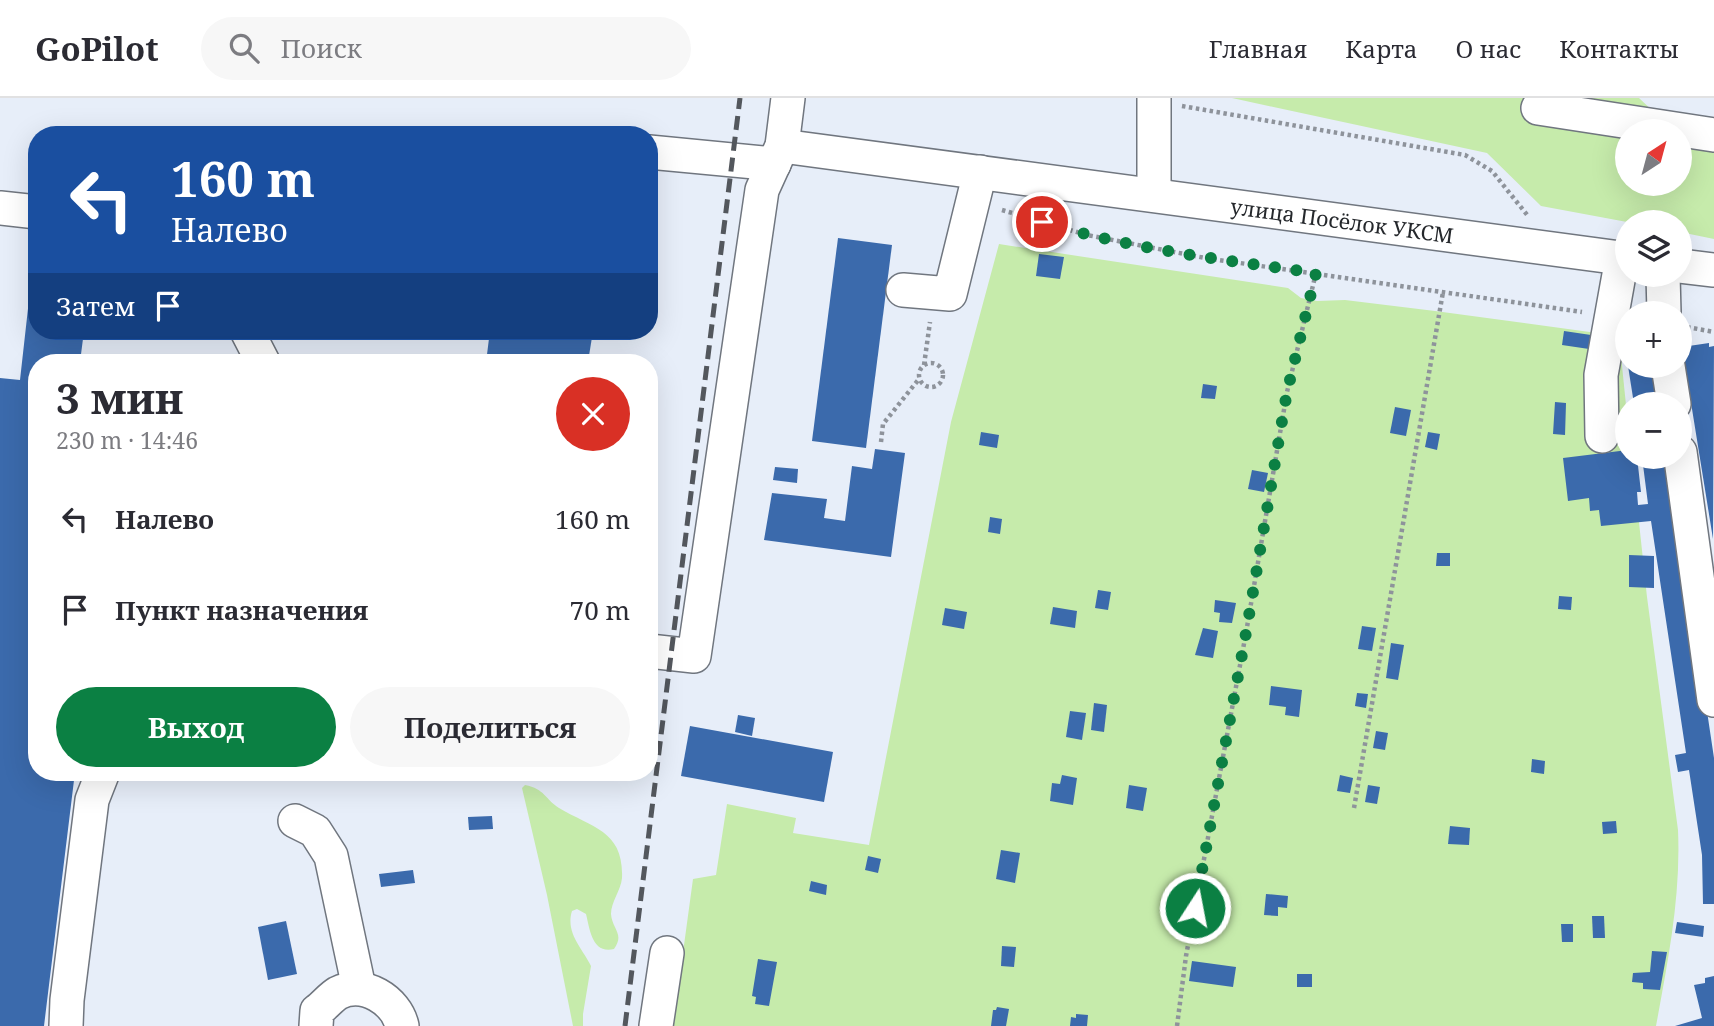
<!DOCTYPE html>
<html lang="ru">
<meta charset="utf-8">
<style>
:root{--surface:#fff;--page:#f7f7f7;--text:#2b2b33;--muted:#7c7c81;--line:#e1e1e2;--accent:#0b8043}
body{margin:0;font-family:"Noto Serif",serif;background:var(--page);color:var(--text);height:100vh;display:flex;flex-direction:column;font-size:26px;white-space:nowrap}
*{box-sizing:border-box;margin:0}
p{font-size:23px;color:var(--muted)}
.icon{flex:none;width:38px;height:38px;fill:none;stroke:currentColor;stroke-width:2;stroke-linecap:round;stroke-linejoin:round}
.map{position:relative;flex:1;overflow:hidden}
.details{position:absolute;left:28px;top:256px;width:630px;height:427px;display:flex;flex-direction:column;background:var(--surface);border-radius:28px;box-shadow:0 7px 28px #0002}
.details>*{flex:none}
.banner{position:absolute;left:28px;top:28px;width:630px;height:214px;border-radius:28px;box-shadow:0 7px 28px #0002;background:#1a4fa0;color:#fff;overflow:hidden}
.needle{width:46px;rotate:36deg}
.buttons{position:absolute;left:1615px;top:21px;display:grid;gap:14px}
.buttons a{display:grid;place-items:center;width:77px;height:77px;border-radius:50%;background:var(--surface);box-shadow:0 7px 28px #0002;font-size:35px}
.pin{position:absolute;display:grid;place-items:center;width:60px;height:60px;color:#fff;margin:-30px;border:4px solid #fff;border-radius:50%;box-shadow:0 2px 7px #0007}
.me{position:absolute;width:77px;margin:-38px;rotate:11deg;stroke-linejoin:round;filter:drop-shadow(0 0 5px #0008)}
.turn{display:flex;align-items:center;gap:24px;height:147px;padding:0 28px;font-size:32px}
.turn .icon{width:91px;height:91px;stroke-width:2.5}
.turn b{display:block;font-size:49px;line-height:60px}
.then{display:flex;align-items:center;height:66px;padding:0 28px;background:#0003;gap:14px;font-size:26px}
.round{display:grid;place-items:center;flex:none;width:74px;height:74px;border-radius:37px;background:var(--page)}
.head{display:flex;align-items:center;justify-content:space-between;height:119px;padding:0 28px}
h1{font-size:42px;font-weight:700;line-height:52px}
.button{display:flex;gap:14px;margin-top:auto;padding:14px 28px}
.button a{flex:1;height:80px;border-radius:42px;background:var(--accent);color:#fff;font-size:28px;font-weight:700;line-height:80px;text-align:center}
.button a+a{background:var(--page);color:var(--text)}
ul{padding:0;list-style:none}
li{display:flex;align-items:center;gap:21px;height:91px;padding:0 28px}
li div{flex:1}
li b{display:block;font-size:26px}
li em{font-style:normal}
header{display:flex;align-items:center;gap:42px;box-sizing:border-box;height:98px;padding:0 35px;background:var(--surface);border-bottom:2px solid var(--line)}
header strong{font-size:33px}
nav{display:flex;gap:38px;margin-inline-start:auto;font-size:24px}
.search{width:490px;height:63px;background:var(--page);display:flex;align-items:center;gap:18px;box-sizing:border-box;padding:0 24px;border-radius:38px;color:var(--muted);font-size:26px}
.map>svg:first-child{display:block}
.green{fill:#c6ebab;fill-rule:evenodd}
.building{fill:#3b6aac}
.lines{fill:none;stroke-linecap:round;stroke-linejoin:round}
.minor-casing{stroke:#70767f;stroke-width:36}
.path{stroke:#8e939b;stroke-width:4.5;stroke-dasharray:3.5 3.5;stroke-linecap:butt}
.minor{stroke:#fff;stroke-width:33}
.rail{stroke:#53575d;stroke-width:5;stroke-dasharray:14 7;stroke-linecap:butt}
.route{stroke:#0b8043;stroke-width:12;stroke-dasharray:0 21.6}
.labels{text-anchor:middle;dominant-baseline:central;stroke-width:7;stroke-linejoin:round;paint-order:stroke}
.street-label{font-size:21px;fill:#25282c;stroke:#f9fbfd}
</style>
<header>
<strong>GoPilot</strong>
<div class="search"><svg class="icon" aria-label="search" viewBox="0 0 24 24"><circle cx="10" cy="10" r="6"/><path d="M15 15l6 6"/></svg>Поиск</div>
<nav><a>Главная</a><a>Карта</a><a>О нас</a><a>Контакты</a></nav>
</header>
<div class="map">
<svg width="1714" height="928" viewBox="0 0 1714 928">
<rect width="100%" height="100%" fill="#e7eef9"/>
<g class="green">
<path d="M1232 0H1639L1657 17 1714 29V141L1680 134V124H1627L1541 108 1487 55ZM1628 33H1680V86H1628Z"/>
<path d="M999 146 1288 190 1301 200 1317 203 1345 202 1435 213 1619 238 1627 317 1628 359H1632L1647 499 1678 732C1681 798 1668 863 1656 928H673L693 781 716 777 727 706 796 720 793 735 869 747 951 324Z"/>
<path d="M525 687C545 691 545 701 559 710 593 730 624 733 622 780 621 792 611 804 611 816 612 831 625 836 614 851 592 856 590 832 586 816L577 811 572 813C565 835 583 851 591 868L583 916V928H573L547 797 522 690Z"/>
</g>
<g class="building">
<path d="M838 140 892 147 866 350 812 343Z"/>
<path d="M1039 156 1064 159 1060 181 1036 178Z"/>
<path d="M34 157 37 158V233H84L80 264H37V674H75L44 928H0V280L20 282Z"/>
<path d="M490 233H593L588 264H486Z"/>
<path d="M1564 233 1591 237 1589 251 1562 247Z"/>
<path d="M1709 245V249L1714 248 1713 441 1682 249Z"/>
<path d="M1628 268H1654L1660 306H1634Z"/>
<path d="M1203 286 1217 288 1215 301 1201 300Z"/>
<path d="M1555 304 1566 305 1565 337 1553 336Z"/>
<path d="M1395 309 1411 312 1406 338 1390 335Z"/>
<path d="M981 334 999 337 997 350 979 347Z"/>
<path d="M1428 334 1440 336 1437 352 1425 349Z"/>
<path d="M875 351 905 355 891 459 764 442 772 395 827 401 824 420 845 423 852 368 872 371Z"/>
<path d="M1628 352V359H1637L1641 394H1637L1638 407 1648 406 1642 359H1669L1714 660V806H1703L1702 757 1689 672 1678 674 1675 657 1686 655 1651 423 1601 428 1599 412 1590 413 1589 400 1568 403 1563 360Z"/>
<path d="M775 369 798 371 797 385 773 382Z"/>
<path d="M1252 372 1268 375 1264 394 1248 391Z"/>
<path d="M990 419 1002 421 1000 436 988 434Z"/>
<path d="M1437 455H1450V468H1436Z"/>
<path d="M1629 457 1654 458V490L1629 489Z"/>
<path d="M1098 492 1111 494 1108 512 1095 510Z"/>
<path d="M1559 498 1572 499 1571 512 1558 511Z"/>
<path d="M1215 502 1236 505 1232 525 1219 524 1220 515 1214 514Z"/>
<path d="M1053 509 1077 513 1075 530 1050 526Z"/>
<path d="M945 510 967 514 964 531 942 527Z"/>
<path d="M1362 528 1376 530 1372 553 1358 551Z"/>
<path d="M1203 530 1218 533 1213 560 1195 557Z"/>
<path d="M1391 545 1404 547 1398 582 1386 580Z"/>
<path d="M1271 588 1302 592 1299 619 1285 617 1286 609 1269 607Z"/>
<path d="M1357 595 1368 596 1366 610 1355 608Z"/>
<path d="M1094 605 1107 607 1104 634 1091 632Z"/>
<path d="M1070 613 1086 615 1082 642 1066 639Z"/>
<path d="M738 617 755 620 752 638 735 634Z"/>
<path d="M690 628 833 654 824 704 681 678Z"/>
<path d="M1376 633 1388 635 1385 652 1373 650Z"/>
<path d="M1532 661 1545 663 1544 676 1531 674Z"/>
<path d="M1062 677 1077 680 1073 707 1050 703 1052 685 1060 686Z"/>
<path d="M1340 677 1353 680 1350 695 1337 693Z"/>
<path d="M1129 687 1147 690 1143 713 1126 710Z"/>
<path d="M1368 687 1380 689 1377 706 1365 704Z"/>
<path d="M492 718 493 731 469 732 468 719Z"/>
<path d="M1616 723 1617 735 1603 736 1602 724Z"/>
<path d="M1450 728 1470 730 1469 747 1448 746Z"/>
<path d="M1001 752 1020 755 1015 785 996 781Z"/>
<path d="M868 758 881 761 878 775 865 772Z"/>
<path d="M413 772 415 785 381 789 379 776Z"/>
<path d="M811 783 827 787 826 797 809 793Z"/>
<path d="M1266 796 1288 798 1287 810 1278 809V818L1264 817Z"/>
<path d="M1592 818H1604L1605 840H1593Z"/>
<path d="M286 823 297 876 268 882 258 829Z"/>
<path d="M1677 824 1704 828 1703 839 1675 835Z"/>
<path d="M1561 826H1573V844H1562Z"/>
<path d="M1002 848 1016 849 1014 869 1001 868Z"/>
<path d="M1652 853 1667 854 1660 892 1643 891V885L1632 884 1633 875 1650 874Z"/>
<path d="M758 861 777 864 769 908 755 906 756 899 752 898Z"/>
<path d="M1192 863 1236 869 1233 889 1189 883Z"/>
<rect x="1297" y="876" width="15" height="13"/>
<path d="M1714 878V928H1675L1702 920 1694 887 1705 885V880Z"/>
<path d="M997 909 1009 911 1006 928H991L993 912H996Z"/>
<path d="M1076 916 1088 917 1087 928H1070L1071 919 1076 920Z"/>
</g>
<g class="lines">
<defs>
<g id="minor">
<path d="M1538 10 1714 37"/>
<path id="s1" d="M782 48 1628 161"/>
<path d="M649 54 774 66"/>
<path d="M1154 97V0"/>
<path d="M0 110 37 114"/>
<path d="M1680 168 1714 172"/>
<path d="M1663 177 1664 215"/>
<path d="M903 192 950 196 980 74"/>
<path d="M247 233 263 264"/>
<path d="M1668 268 1674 306"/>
<path d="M1602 338 1601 277 1622 160"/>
<path d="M1680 354 1714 602"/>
<path d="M649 553 694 558 762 92 782 48 788 0"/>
<path d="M295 723 315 733 331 758 359 890"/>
<path d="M66 928 67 902 92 702 103 674"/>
<path d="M316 928 317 913C324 908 331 899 338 895 364 882 396 902 402 928"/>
<path d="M656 928 667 855"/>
</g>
</defs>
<use href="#minor" class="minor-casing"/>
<g class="path">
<path d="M1182 8 1465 57 1492 73 1528 118"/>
<path d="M1002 112 1087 137 1205 160 1582 214"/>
<path d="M1687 229 1714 234"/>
<circle cx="931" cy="277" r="12"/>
<path d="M924 267 930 224"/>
<path d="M881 344 883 326 919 281"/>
<path d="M1354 710 1443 194"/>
<path d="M1177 928 1186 858 1246 535 1287 294 1316 175"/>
</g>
<use href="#minor" class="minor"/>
<path class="rail" d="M625 928 740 0"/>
</g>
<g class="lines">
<path class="route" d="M1042 124C1131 151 1224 162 1316 175L1287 294 1246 535 1195 810"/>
</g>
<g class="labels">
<g class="street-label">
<text stroke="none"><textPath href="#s1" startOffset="565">улица Посёлок УКСМ</textPath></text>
</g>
</g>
</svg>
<div class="buttons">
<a><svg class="needle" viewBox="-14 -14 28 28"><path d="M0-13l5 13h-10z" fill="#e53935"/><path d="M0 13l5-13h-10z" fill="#7c7c81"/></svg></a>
<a><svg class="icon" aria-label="layers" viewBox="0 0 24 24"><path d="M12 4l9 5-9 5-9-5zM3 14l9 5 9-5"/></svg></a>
<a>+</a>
<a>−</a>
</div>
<div class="pin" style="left:1042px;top:124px;background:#d93025"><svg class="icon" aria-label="arrive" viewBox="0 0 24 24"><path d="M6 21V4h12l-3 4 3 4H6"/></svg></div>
<svg class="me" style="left:1195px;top:810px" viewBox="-20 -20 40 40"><circle r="17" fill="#0b8043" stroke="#fff" stroke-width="3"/><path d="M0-11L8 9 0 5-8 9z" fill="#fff"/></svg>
<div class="banner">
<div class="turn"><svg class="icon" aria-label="left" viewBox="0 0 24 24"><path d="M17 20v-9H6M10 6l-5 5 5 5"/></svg><div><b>160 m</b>Налево</div></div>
<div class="then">Затем<svg class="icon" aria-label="arrive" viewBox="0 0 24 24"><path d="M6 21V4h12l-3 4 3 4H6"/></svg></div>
</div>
<section class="details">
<div class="head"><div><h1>3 мин</h1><p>230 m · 14:46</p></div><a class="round" style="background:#d93025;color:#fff"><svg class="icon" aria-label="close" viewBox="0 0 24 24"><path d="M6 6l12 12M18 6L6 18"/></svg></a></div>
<ul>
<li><svg class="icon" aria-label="left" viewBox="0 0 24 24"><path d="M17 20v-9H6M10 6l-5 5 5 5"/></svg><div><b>Налево</b></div><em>160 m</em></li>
<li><svg class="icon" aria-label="arrive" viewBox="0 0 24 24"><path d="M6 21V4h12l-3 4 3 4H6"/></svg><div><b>Пункт назначения</b></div><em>70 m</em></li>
</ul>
<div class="button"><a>Выход</a><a>Поделиться</a></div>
</section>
</div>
